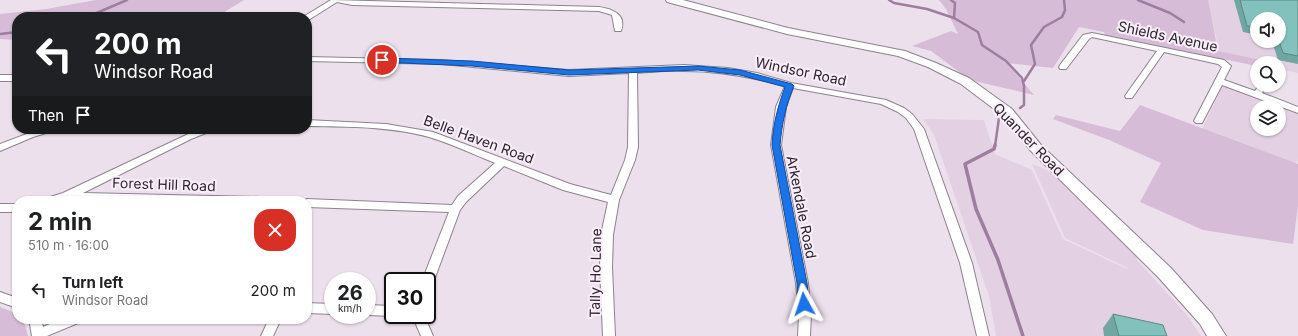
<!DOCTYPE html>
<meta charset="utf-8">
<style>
:root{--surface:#fff;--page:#f6f6f6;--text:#202124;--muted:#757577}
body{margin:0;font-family:Inter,sans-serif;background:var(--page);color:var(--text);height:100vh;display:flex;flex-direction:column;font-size:15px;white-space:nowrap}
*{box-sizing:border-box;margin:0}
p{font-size:13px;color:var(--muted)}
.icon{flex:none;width:22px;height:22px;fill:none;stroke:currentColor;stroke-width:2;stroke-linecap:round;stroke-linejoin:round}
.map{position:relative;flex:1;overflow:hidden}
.side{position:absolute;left:12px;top:196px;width:300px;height:128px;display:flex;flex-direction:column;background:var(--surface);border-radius:16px;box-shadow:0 1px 3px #0004}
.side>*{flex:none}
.banner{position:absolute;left:12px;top:12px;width:300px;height:122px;border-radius:16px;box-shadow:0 1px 3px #0004;background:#202124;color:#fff;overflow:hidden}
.controls{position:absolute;left:1250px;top:12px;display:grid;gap:8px}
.controls a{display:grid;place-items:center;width:36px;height:36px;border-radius:50%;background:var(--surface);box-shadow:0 1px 3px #0004;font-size:20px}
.speed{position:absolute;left:324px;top:272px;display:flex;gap:8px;font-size:20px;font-weight:700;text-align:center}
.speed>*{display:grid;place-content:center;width:52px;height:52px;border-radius:50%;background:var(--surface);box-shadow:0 1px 3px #0004;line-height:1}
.speed small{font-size:10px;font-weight:400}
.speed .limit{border:2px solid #111;border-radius:6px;background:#fff;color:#111}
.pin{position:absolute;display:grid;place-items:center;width:34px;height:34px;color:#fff;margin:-17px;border:2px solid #fff;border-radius:50%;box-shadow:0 1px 4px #0007}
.me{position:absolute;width:44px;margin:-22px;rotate:355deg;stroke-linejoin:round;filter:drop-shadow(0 0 3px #0008)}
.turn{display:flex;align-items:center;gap:14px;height:84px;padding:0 16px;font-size:18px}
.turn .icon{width:52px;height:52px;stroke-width:2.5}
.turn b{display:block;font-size:28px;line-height:34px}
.then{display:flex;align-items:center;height:38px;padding:0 16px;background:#0003;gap:8px;font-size:15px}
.round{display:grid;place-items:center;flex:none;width:42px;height:42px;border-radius:16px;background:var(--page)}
.headline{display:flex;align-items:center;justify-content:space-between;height:68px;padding:0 16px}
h1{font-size:24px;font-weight:700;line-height:30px}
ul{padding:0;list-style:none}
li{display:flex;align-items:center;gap:12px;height:52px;padding:0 16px}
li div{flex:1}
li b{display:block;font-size:15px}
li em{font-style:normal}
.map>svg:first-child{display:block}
.built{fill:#e3d1e3;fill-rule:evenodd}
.green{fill:#d7bcd8}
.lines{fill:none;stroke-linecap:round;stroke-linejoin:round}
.stream-far1{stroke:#9f7da0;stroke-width:2.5}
.stream{stroke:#9f7da0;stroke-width:3.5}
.street-casing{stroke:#8d828d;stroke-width:2}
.secondary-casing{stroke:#8d828d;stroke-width:2}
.street{fill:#fff;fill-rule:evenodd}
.secondary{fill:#fff;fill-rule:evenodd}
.wall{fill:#71a6a3}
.building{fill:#83c1bd;stroke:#5c8784}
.route{fill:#1a73e8;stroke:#114b97}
.labels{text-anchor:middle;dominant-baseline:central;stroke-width:4;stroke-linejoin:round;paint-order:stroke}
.street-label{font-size:14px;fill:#2b262b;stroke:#faedfa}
</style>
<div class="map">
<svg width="1298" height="336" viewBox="0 0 1298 336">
<rect width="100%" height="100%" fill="#ede0ed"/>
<g class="built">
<path d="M1207 0H1298V73L1279 69V63H1257L1221 58ZM1257 19H1279V41H1257Z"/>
<path d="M1223 85 1298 114V159L1296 164 1202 129ZM1257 107H1279V129H1257Z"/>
<path d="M923 119 984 120 995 154 1032 170 1063 239 1127 269 1128 268 1065 238 1032 164 1049 171 1138 258 1136 259 1187 315 1201 336H996L989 296 934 135Z"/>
</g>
<g class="green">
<path d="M96 0H244L216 17H17V40L0 39V14L46 9Z"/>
<path d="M939 0H1208L1218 51 1274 63H1257V66L1105 35 1104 32 1079 27 1053 68 1007 63 1034 95 970 80 931 51 912 46 951 31 958 34 946 9Z"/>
<path d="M1140 105 1298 164V206L1293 244 1203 230 1140 202 1161 163 1109 140 1053 119 1056 115 1120 131Z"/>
<path d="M0 307 15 313 17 319H21L24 322 28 336H0Z"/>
</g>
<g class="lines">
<g class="stream-far1">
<path d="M889 0 894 3 927 9 954 18"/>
<path d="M951 0 955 3 954 18 978 32 982 45 1006 61 1022 78 1024 86V105L1020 108"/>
<path d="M1138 0 1170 13 1184 22"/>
<path d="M87 17 127 0"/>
<path d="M0 34 17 32"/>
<path d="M1024 81 1035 64 1031 45 1044 27 1062 17 1065 10 1064 0"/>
<path d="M995 146 999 118"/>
</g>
<path class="stream" d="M995 145 994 149 965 164 976 209 998 260 1023 336"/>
<defs>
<g id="street">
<path d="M331 0 599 7C612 9 627 14 621 31H615L612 15 599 11 352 5 337 2 310 19H307V17H303Z"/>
<path d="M1092 33 1224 60 1231 66 1224 80 1255 91 1259 85H1267L1262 93 1298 107V113L1222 85 1202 123H1196L1194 121 1222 67 1218 64 1164 52 1132 98H1126L1125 96 1157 51 1092 37 1089 39 1066 69H1060L1059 67 1060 65 1083 35Z"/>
<path d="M307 57 442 60 569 70 684 65 728 68 757 73 791 83 886 100 904 108 912 114 924 129 972 263 989 336H977L960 263 914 129 906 118 898 112 881 104 793 88 786 107 781 145 808 283 811 315 810 336H798L799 315 796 283 771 145 776 107 785 86C752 77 719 71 684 71 668 70 653 72 637 73L638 147 635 160 619 200 613 235 612 267 615 336H603L600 267 601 235 608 202 563 190 504 166 466 202 460 210 433 283 431 286 427 288V281H422L449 212 307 207V201H303L307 199 452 205 458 196 495 163C473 154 452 144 429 137 390 126 347 127 307 126V120L386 124 433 132 570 184 611 195 625 160 628 147 629 73 569 76 442 64 307 61Z"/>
<rect x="0" y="75" width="17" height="6"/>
<path d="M40 129H55L53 131 33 137 0 151V144Z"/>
<path d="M199 129H213L211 131 191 139 83 193 260 197 264 198 265 201 67 200 46 201 47 198 63 193Z"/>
<rect x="0" y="204" width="17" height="8"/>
<path d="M0 292 17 298V308L0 302Z"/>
<path d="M307 303 333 304V314L307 313Z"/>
<path d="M367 305 393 306V315H396L393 316 367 315Z"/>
<path d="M412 315H424L433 336H421Z"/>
<path d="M29 319H41L43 327 61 319H80L78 323 47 336H32Z"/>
<path d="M269 319H281L273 336H261Z"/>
</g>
<path id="secondary" d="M666 0H683L788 28 905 51 936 63 969 78 1012 109 1041 145 1171 268 1212 314 1226 336H1207L1200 324 1159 278 1031 151 1002 115 961 84 928 67 898 56 787 34 667 2Z"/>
</defs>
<use href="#street" class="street-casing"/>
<use href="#secondary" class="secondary-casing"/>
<use href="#street" class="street"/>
<use href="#secondary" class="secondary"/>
</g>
<g class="wall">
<path d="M1234 0H1298V64L1278 60 1272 41H1279V19H1257V35L1243 32Z"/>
<path d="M1113 314 1167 336H1104L1103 328Z"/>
</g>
<g class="building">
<path d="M1240 0H1298V56L1283 53 1279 41V19H1257V27L1247 26Z"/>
<path d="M1113 314 1163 325 1167 336H1119Z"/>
</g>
<path class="route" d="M382 58 472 61 569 70 698 66 740 70 792 84 794 86C786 105 782 123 780 145L807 283 809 304 808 308 804 309 800 308 798 304 797 283 772 145C773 124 778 106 785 87L740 75 698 70 569 75 472 66 379 62 378 60Z"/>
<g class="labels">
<g class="street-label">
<text transform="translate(1168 36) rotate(12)">Shields Avenue</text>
<text transform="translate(801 71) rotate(12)">Windsor Road</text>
<text transform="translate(479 139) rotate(20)">Belle Haven Road</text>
<text transform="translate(1029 139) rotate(46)">Quander Road</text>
<text transform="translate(164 184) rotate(2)">Forest Hill Road</text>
<text transform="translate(802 207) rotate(79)">Arkendale Road</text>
<text transform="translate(595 273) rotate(-89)">Tally Ho Lane</text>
</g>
</g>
</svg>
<div class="controls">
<a><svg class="icon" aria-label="sound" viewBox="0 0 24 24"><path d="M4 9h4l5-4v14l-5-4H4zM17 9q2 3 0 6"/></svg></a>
<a><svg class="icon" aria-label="search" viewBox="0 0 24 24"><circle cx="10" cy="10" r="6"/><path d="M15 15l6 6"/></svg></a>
<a><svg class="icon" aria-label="layers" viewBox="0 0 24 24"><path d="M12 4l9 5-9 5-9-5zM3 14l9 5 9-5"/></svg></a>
</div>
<div class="speed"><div>26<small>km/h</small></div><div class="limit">30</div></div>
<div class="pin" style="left:382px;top:60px;background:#d93025"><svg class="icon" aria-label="arrive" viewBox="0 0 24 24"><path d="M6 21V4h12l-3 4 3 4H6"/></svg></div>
<svg class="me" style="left:804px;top:304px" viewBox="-20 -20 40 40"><path d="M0-17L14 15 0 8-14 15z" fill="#1a73e8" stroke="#fff" stroke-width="4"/></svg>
<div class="banner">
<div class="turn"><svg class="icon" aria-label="left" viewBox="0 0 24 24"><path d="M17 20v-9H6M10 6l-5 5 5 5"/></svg><div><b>200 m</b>Windsor Road</div></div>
<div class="then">Then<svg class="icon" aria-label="arrive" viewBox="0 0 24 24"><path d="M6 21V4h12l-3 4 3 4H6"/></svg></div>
</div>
<section class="side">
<div class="headline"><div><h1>2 min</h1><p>510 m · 16:00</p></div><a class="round" style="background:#d93025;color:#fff"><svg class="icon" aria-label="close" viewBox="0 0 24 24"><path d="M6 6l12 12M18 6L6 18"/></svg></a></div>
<ul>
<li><svg class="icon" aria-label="left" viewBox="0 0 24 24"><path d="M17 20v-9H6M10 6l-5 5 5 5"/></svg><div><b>Turn left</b><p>Windsor Road</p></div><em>200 m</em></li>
</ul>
</section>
</div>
